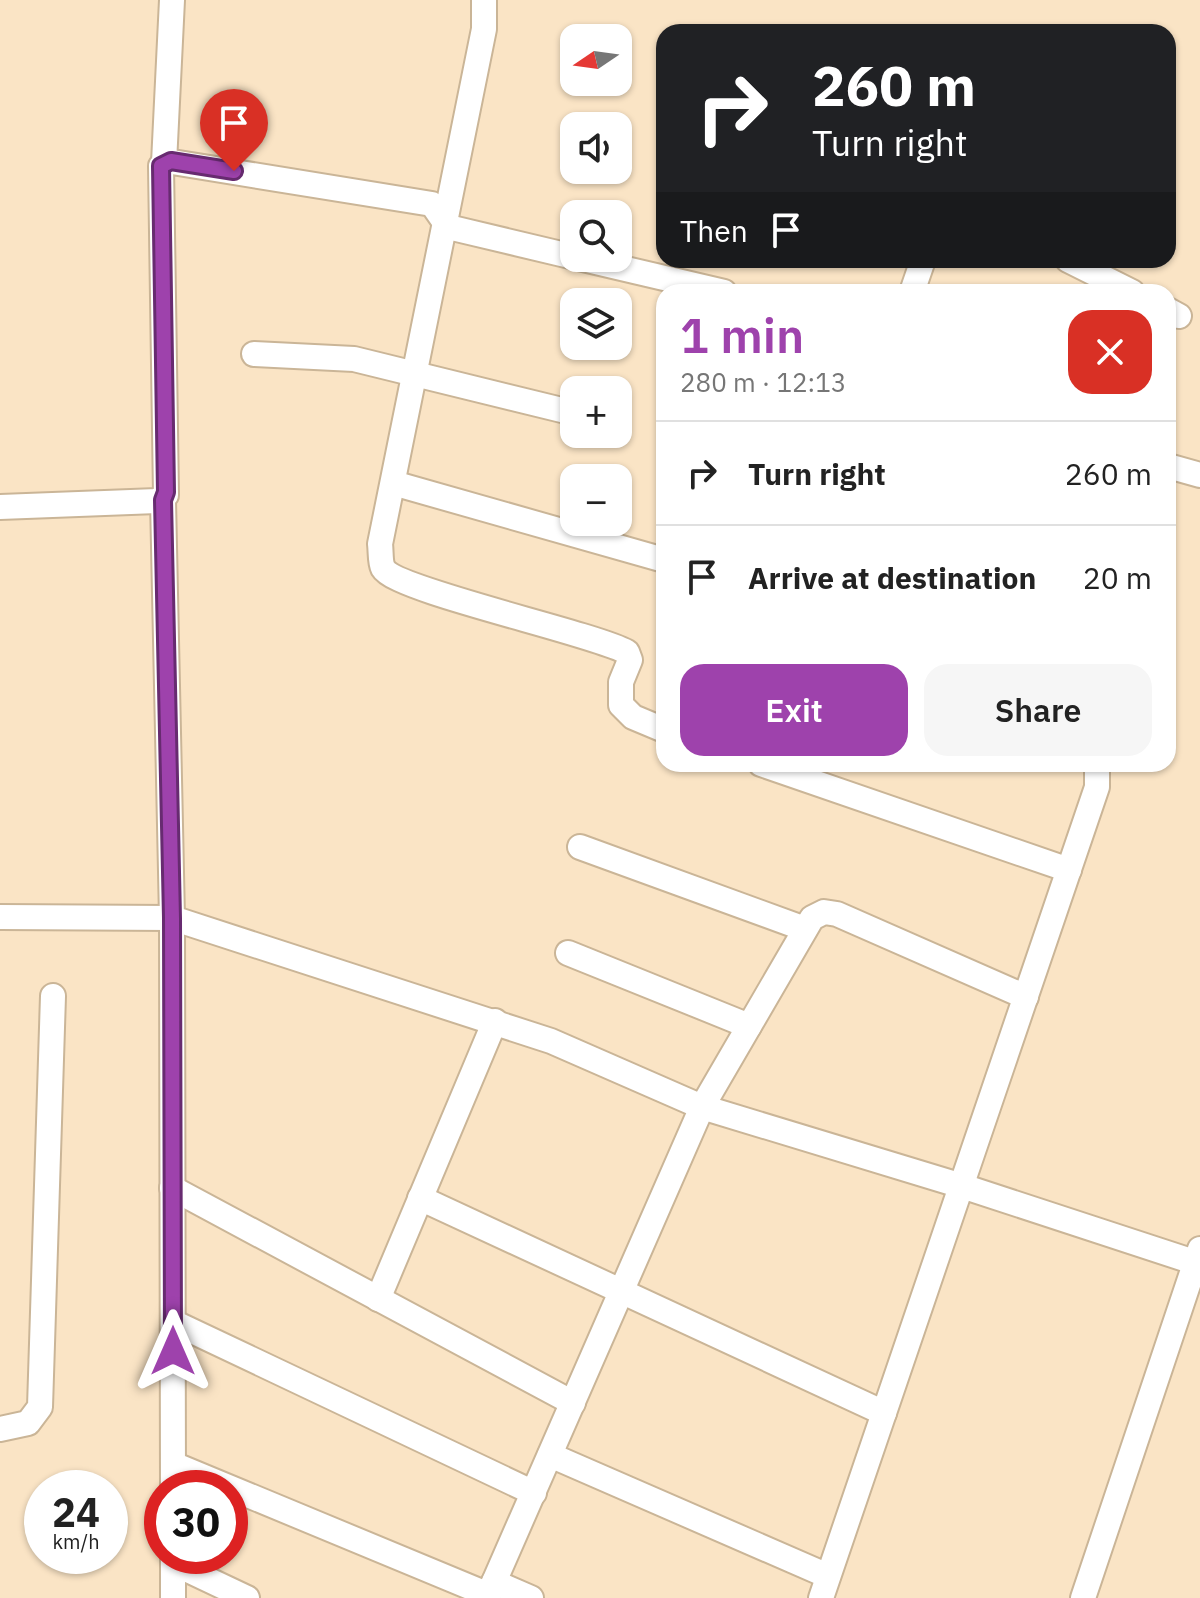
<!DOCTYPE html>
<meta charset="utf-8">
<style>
:root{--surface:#fff;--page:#f6f6f6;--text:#222;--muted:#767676;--line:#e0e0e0;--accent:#9e42ac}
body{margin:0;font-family:"IBM Plex Sans",sans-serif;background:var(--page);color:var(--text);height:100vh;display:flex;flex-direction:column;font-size:30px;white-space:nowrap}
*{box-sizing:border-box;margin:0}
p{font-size:26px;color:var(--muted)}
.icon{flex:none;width:44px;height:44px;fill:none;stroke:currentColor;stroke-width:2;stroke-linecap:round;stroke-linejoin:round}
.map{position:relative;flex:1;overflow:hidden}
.sheet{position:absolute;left:656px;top:284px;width:520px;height:488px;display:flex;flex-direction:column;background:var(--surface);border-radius:24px;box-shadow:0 2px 6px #0004}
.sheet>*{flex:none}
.banner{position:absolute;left:656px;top:24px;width:520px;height:244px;border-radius:24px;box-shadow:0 2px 6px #0004;background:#202124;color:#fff;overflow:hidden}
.needle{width:52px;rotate:257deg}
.controls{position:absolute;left:560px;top:24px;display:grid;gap:16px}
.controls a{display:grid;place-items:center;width:72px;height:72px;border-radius:16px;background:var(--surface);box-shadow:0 2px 6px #0004;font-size:40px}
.speed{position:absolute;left:24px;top:1470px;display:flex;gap:16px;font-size:40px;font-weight:700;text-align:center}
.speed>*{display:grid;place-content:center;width:104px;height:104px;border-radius:50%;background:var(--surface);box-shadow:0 2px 6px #0004;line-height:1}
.speed small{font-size:20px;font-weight:400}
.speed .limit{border:12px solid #d22;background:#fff;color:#111}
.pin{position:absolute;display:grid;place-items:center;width:68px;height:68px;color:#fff;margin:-82px -34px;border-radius:50% 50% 50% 0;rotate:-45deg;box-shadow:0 0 8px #0007}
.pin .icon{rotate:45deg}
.me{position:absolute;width:88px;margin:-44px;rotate:0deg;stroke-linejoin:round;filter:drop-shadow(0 0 6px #0008)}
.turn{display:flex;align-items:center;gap:28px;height:168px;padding:0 24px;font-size:36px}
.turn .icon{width:104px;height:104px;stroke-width:2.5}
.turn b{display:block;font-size:56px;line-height:68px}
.then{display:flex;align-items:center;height:76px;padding:0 24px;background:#0003;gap:16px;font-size:30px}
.round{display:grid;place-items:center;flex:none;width:84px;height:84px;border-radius:24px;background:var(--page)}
.headline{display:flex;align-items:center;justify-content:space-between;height:136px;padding:0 24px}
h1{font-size:48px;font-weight:600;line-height:60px;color:var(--accent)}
.button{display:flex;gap:16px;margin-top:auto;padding:16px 24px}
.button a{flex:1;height:92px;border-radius:24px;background:var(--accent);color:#fff;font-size:32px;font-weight:600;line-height:92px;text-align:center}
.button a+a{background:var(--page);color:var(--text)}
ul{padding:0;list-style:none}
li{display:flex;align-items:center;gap:24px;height:104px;padding:0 24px;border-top:2px solid var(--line)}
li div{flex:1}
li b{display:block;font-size:30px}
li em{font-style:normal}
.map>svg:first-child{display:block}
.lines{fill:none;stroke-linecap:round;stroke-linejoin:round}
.street-casing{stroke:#cab597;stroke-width:28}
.street{stroke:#fff;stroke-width:24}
.route-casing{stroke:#672b70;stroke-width:20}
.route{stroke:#9e42ac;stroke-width:14}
</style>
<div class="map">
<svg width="1200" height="1598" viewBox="0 0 1200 1598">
<rect width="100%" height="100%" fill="#fae4c5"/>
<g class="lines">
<defs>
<g id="street">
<path d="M484 0V29L380 544C381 551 380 562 383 568 396 591 590 632 627 652L630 660 621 682V705L633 717 664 730"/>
<path d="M164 163 172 0"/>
<path d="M579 258 724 292"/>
<path d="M1068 260 1132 292"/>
<path d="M912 292 923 260"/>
<path d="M1168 310 1179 316"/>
<path d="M254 354 354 359 574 413"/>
<path d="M1168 466 1200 475"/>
<path d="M393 483 664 560"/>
<path d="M163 500 172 918 173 1488"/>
<path d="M0 507 157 501 166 495 161 166 166 161 432 204 448 227 574 257"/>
<path d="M761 764 1069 870"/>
<path d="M580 847 805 929"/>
<path d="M0 917 172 918 551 1041 702 1107 962 1186 1200 1264"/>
<path d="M568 953 749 1026"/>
<path d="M172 1188 573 1403"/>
<path d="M420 1198 884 1413"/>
<path d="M378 1299 495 1021"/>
<path d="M173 1322 534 1493"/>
<path d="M0 1429 28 1423 40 1407 53 996"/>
<path d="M550 1455 828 1576"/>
<path d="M173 1464 489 1595"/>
<path d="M173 1556V1598"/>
<path d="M173 1563 247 1598"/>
<path d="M494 1582 531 1598"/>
<path d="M487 1598 702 1107 812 918 824 912 837 914 1026 997"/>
<path d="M821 1598 1097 787V764"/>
<path d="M1083 1598 1200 1249"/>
</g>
</defs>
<use href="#street" class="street-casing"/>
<use href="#street" class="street"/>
</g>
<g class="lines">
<defs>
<path id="route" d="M173 1351 172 918 163 500 166 492 161 166 171 161 234 171"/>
</defs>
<use href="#route" class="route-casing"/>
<use href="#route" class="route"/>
</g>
</svg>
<div class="controls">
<a><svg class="needle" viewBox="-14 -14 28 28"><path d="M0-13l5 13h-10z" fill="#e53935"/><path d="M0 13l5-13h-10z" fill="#767676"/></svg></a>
<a><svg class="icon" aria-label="sound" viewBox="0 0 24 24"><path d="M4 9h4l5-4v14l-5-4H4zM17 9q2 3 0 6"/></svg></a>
<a><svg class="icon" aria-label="search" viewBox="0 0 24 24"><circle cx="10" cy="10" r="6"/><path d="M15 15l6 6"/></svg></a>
<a><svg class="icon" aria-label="layers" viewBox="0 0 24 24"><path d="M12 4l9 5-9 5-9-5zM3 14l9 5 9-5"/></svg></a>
<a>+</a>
<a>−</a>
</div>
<div class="speed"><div>24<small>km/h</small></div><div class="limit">30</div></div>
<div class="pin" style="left:234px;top:171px;background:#d93025"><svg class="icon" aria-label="arrive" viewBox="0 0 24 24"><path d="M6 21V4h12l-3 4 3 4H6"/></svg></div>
<svg class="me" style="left:173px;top:1351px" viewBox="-20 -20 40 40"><path d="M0-17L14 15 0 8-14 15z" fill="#9e42ac" stroke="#fff" stroke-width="4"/></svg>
<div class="banner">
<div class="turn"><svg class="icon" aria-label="right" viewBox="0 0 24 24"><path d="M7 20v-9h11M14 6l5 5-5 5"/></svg><div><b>260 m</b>Turn right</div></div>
<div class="then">Then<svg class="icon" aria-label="arrive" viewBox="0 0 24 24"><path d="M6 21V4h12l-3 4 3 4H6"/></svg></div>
</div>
<section class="sheet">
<div class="headline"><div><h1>1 min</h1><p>280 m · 12:13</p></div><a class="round" style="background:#d93025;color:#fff"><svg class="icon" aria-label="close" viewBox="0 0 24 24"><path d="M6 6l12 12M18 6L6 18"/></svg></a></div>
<ul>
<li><svg class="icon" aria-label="right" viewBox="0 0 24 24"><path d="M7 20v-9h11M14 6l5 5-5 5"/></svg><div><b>Turn right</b></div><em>260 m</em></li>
<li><svg class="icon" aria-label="arrive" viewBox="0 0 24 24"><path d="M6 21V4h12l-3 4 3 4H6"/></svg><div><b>Arrive at destination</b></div><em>20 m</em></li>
</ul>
<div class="button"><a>Exit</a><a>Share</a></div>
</section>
</div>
